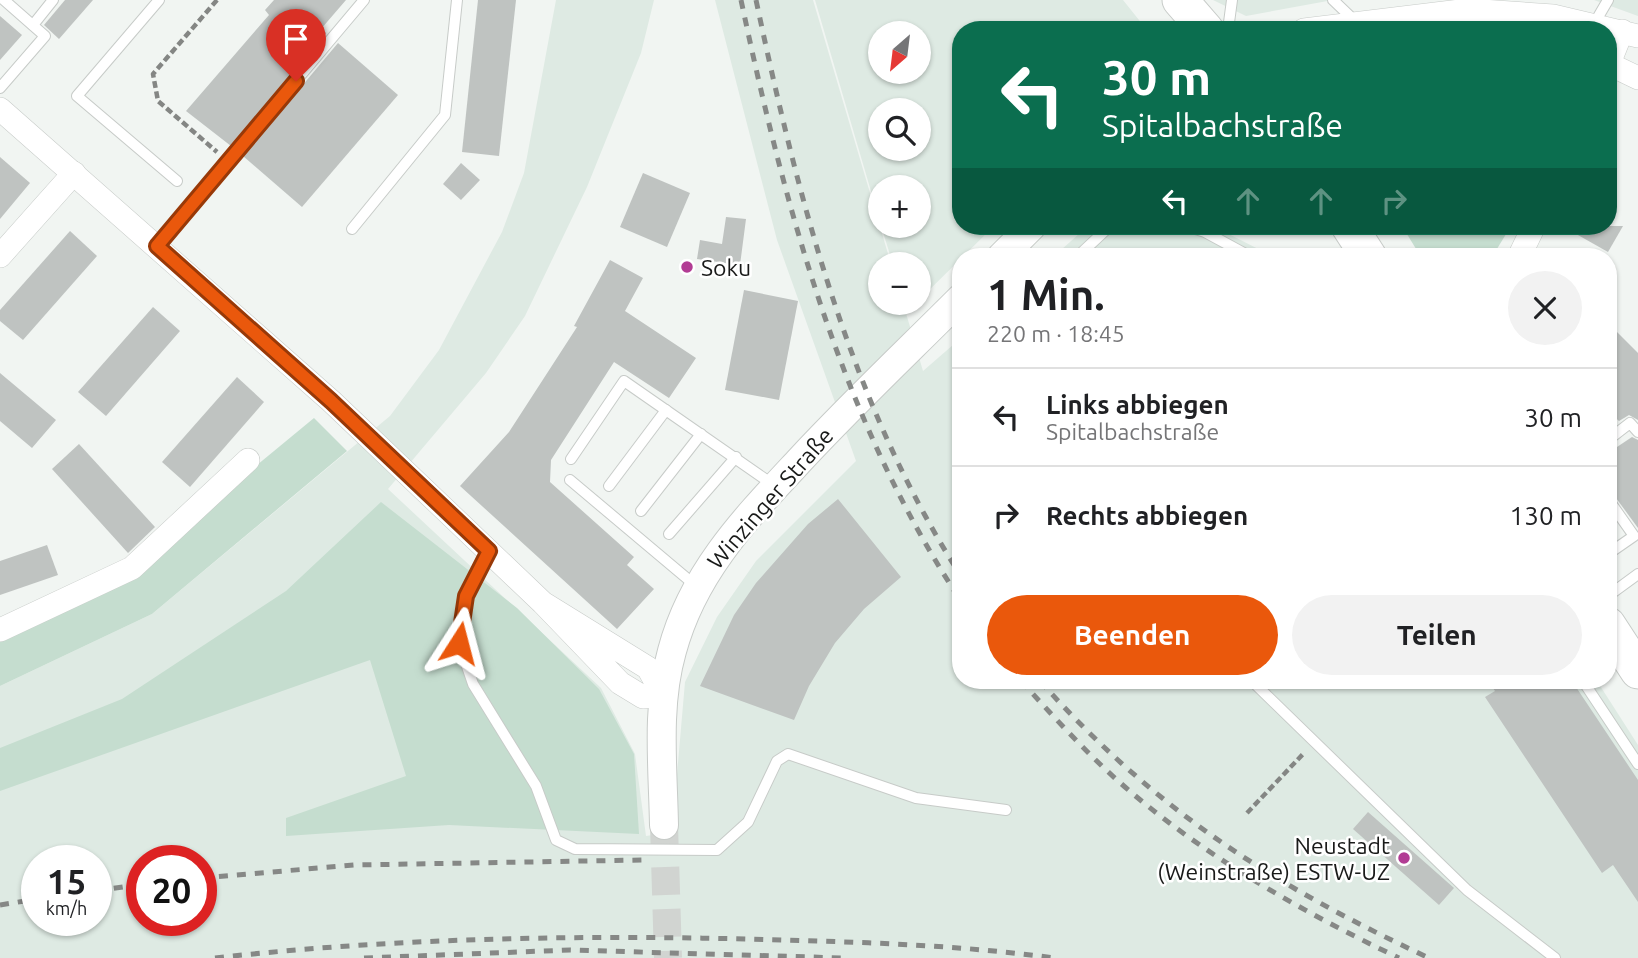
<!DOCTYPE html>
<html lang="de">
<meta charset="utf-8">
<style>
:root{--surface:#fff;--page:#f2f2f2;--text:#202124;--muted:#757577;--line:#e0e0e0;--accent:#ea580c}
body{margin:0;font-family:Ubuntu,sans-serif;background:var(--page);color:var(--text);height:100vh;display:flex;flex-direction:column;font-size:26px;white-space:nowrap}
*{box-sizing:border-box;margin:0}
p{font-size:23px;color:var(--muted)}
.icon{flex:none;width:38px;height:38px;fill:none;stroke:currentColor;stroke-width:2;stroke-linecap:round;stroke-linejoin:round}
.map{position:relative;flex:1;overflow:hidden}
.sheet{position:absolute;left:952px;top:248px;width:665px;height:441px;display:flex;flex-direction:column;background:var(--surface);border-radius:28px;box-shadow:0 2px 5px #0004}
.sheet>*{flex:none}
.hud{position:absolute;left:952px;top:21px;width:665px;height:214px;border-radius:28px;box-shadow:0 2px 5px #0004;background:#0b6e4f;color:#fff;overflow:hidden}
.needle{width:46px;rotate:208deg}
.tools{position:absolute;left:868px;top:21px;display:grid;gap:14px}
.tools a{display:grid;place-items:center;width:63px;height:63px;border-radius:50%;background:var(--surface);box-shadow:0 2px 5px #0004;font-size:35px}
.speed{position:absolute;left:21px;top:845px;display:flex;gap:14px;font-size:35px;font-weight:700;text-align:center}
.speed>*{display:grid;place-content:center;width:91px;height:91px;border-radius:50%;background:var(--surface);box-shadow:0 2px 5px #0004;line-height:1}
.speed small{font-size:18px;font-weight:400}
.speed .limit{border:10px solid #d22;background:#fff;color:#111}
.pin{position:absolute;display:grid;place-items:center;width:60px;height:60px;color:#fff;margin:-72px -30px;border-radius:50% 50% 50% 0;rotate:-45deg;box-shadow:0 0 7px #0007}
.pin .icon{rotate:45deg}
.me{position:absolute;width:77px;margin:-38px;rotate:9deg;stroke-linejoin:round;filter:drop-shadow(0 0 5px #0008)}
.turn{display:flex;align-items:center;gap:24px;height:147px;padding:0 35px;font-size:32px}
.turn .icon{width:91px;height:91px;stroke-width:2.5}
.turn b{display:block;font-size:49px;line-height:60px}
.lanes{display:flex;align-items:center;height:66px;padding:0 35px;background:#0003;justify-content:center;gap:35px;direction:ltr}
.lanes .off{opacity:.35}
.round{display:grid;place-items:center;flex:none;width:74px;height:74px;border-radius:37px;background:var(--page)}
.head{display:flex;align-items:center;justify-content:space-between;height:119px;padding:0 35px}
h1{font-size:42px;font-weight:600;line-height:52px}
.primary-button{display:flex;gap:14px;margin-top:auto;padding:14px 35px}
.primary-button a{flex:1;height:80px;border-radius:42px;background:var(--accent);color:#fff;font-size:28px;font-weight:600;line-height:80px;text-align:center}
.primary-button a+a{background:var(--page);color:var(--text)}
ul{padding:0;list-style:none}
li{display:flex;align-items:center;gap:21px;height:98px;padding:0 35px;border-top:2px solid var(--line)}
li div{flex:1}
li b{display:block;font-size:26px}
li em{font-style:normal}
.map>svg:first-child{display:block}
.built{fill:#deeae3;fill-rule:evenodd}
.green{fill:#c5ddcf}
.building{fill:#bfc3c1}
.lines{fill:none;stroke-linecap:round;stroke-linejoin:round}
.tertiary-tunnel{stroke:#d1d4d1;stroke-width:28;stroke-dasharray:28 14;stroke-linecap:butt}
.service-casing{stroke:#c7cbc8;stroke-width:12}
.minor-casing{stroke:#c7cbc8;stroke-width:24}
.tertiary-casing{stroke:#c7cbc8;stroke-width:30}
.primary-casing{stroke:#c7cbc8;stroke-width:37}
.path{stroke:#848684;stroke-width:4.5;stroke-dasharray:7 3.5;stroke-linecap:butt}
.service{stroke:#fff;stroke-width:10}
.minor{stroke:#fff;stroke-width:23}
.tertiary{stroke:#fff;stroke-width:28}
.primary{stroke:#fff;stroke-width:35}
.rail{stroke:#868886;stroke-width:5;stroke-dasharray:9 9;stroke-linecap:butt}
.route-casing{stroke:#983908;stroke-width:18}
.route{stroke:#ea580c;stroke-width:12}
.poi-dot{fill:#b23c94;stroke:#fff;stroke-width:2.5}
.labels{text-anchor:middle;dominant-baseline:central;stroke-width:5;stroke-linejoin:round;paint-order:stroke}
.poi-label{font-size:23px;fill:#191a19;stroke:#fff;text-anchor:start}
.street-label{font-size:23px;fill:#191a19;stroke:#fff}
</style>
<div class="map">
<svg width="1638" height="958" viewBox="0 0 1638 958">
<rect width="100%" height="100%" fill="#f1f5f2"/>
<g class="built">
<path d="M556 0H654L641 53 587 187 525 316 486 373 388 489 601 688 635 754 646 836 672 832 685 682 717 617 756 561 856 461 777 240 715 0H813L891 264H880V303H903L923 371 961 338V681H1597L1638 745V958H0V686L152 614 390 416 439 350 502 232 524 173ZM37 861H96V920H37ZM142 861H201V920H142Z"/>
<path d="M815 0H1123L1147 30H961V226H994L919 300V264H893L881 226H919V187H880V222ZM919 33V72H880V33ZM919 110V149H880V110Z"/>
<path d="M1213 0H1333L1246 16Z"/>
<path d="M1594 0H1638V16Z"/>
<path d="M1088 226H1213L1274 257H1053Z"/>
</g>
<g class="green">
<path d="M1402 226H1511L1492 257H1421Z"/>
<path d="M314 418 347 451 152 614 0 686V642L128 577 188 522Z"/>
<path d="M381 502 517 608 599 689 634 754 639 834 449 825 286 836V818L406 776 370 660 0 791V748L122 699 286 591Z"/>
</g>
<g class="building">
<path d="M65 0H93L59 39 44 25Z"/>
<path d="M274 0H346L321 29 326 33 231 146 186 111 269 15 265 10Z"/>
<path d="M478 0H516L499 156 462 152Z"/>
<path d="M0 16 22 35 0 60Z"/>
<path d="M338 43 398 95 302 207 243 156Z"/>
<path d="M0 157 30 183 0 219Z"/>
<path d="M461 163 480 180 461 200 443 184Z"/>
<path d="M643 173 690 193 667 247 620 227Z"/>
<path d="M726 217 746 219 740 265 697 259 700 240 722 244Z"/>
<path d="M1562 226H1623L1608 252Z"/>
<path d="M70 231 97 256 23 340 0 321V310Z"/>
<path d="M610 260 643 278 625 311 696 358 669 398 614 362 551 460 550 482 634 557 627 565 654 589 617 629 460 486 509 432 577 327 574 326Z"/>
<path d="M744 290 798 301 779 400 725 390Z"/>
<path d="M153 307 180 331 106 416 78 392Z"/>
<path d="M1608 323 1638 353V420L1629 415 1619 421 1608 411V401L1616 393 1608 386Z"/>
<path d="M0 373 56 420 32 448 0 421Z"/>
<path d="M237 377 264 402 190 487 162 462Z"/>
<path d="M1632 437 1638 440V528L1608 487V453Z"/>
<path d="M79 444 155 527 128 553 52 469Z"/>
<path d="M838 499 901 577 864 609 835 643 809 686 794 720 700 686 734 615 756 583 808 524Z"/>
<path d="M47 545 58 575 0 595V561Z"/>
<path d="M1488 681H1572L1638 780V902L1613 865 1602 873 1485 697 1495 691Z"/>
<path d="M1368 812 1454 888 1439 905 1353 829Z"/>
</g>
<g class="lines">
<path class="tertiary-tunnel" d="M664 825 668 958"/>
<defs>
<g id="service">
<path d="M159 0 77 96 177 181"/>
<path d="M1333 0 1356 22"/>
<path d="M1594 24 1608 0"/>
<path d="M33 25 53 0"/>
<path d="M1228 30 1232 0"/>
<path d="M0 88 45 36 4 0"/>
<path d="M1186 226 1205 232 1251 257"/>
<path d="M352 229 445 115 457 0"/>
<path d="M157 246 364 0"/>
<path d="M1077 257 1110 226"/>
<path d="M1608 440 1630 423 1638 432"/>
<path d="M571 459 624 381 775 486"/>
<path d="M570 480 696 586"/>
<path d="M609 486 666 410"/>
<path d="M1608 499 1634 536 1608 554"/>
<path d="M641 511 701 434"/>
<path d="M669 534 736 457"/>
<path d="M489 551 466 596 459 643 473 684 536 786 556 840 575 849 717 850 748 822 777 761 788 754 916 798 1006 810"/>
<path d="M1608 596 1638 574"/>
<path d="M1252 681 1467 890 1555 958"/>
<path d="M1583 681 1638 764"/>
</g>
<g id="minor">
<path d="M1304 30 1468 10 1553 16 1638 36"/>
<path d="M1609 64 1638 78"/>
<path d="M1608 66 1622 31"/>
<path d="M0 109 331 401 543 603 620 683 643 697 663 695 648 668 543 603"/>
<path d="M0 256 74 173"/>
<path d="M1519 257 1534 226"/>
<path d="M0 630 132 568 248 460"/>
</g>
<g id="tertiary">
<path d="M1001 257 1032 226"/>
<path d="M664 825C663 768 656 707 672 651 693 572 746 518 800 460 852 404 907 352 961 298"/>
</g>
<g id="primary">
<path d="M1180 0 1206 30"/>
<path d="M1349 226 1369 257"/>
<path d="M1608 625 1638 671"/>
</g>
</defs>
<use href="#service" class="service-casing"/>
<use href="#minor" class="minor-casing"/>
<use href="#tertiary" class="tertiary-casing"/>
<use href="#primary" class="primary-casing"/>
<g class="path">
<path d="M217 0 153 74 158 101 217 152"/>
<path d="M1247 813 1304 753"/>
</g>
<use href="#service" class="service"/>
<use href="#minor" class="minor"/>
<use href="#tertiary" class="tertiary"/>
<use href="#primary" class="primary"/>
<g class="rail">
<path d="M741 0C785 208 842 422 961 601"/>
<path d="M756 0C798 198 850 404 961 576"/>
<path d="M1021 681C1054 717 1088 755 1125 787 1207 858 1301 911 1399 958"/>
<path d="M1040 681C1156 811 1273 885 1429 958"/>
<path d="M201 878 354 865 642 860"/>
<path d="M96 891 142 884"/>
<path d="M0 905 37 899"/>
<path d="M215 958C392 938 570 935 748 939 850 942 953 944 1054 958"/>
<path d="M364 958 570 950 844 958"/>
</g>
</g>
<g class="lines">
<defs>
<path id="route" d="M296 81 157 246 331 401 489 551 466 596 459 643"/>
</defs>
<use href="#route" class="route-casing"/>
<use href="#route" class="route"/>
</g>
<g class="poi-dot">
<circle cx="687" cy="267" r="7"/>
<circle cx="1404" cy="858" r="7"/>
</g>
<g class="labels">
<g class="poi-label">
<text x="701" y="267">Soku</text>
<text x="1390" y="845" text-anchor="end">Neustadt<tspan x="1390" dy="26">(Weinstraße) ESTW-UZ</tspan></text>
</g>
<g class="street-label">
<text transform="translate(770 498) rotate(-49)">Winzinger Straße</text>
</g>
</g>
</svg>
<div class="tools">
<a><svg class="needle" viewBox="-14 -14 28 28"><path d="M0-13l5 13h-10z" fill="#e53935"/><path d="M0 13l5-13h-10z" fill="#757577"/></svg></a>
<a><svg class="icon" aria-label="search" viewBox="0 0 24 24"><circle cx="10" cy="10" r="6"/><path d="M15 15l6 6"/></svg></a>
<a>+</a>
<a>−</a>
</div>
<div class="speed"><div>15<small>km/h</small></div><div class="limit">20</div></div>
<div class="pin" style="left:296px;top:81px;background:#d93025"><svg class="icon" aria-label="arrive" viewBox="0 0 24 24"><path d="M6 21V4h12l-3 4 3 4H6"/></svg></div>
<svg class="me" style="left:459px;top:643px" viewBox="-20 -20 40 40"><path d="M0-17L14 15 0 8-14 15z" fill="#ea580c" stroke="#fff" stroke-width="4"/></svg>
<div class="hud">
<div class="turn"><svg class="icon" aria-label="left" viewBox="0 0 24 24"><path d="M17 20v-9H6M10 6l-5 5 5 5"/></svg><div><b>30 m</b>Spitalbachstraße</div></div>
<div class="lanes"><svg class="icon" aria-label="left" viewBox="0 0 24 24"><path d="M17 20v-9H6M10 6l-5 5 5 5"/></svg><svg class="icon off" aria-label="ahead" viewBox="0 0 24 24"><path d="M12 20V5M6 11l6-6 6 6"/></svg><svg class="icon off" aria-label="ahead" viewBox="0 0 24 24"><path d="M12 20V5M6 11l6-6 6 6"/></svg><svg class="icon off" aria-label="right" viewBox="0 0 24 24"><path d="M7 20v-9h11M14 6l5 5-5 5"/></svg></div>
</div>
<section class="sheet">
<div class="head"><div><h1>1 Min.</h1><p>220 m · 18:45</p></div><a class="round"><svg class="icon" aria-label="close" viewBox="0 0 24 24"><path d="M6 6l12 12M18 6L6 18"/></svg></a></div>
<ul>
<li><svg class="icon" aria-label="left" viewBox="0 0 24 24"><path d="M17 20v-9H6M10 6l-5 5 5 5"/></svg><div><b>Links abbiegen</b><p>Spitalbachstraße</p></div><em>30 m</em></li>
<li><svg class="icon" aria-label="right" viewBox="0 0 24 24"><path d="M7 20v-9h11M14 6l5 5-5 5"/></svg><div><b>Rechts abbiegen</b></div><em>130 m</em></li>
</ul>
<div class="primary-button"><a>Beenden</a><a>Teilen</a></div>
</section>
</div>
